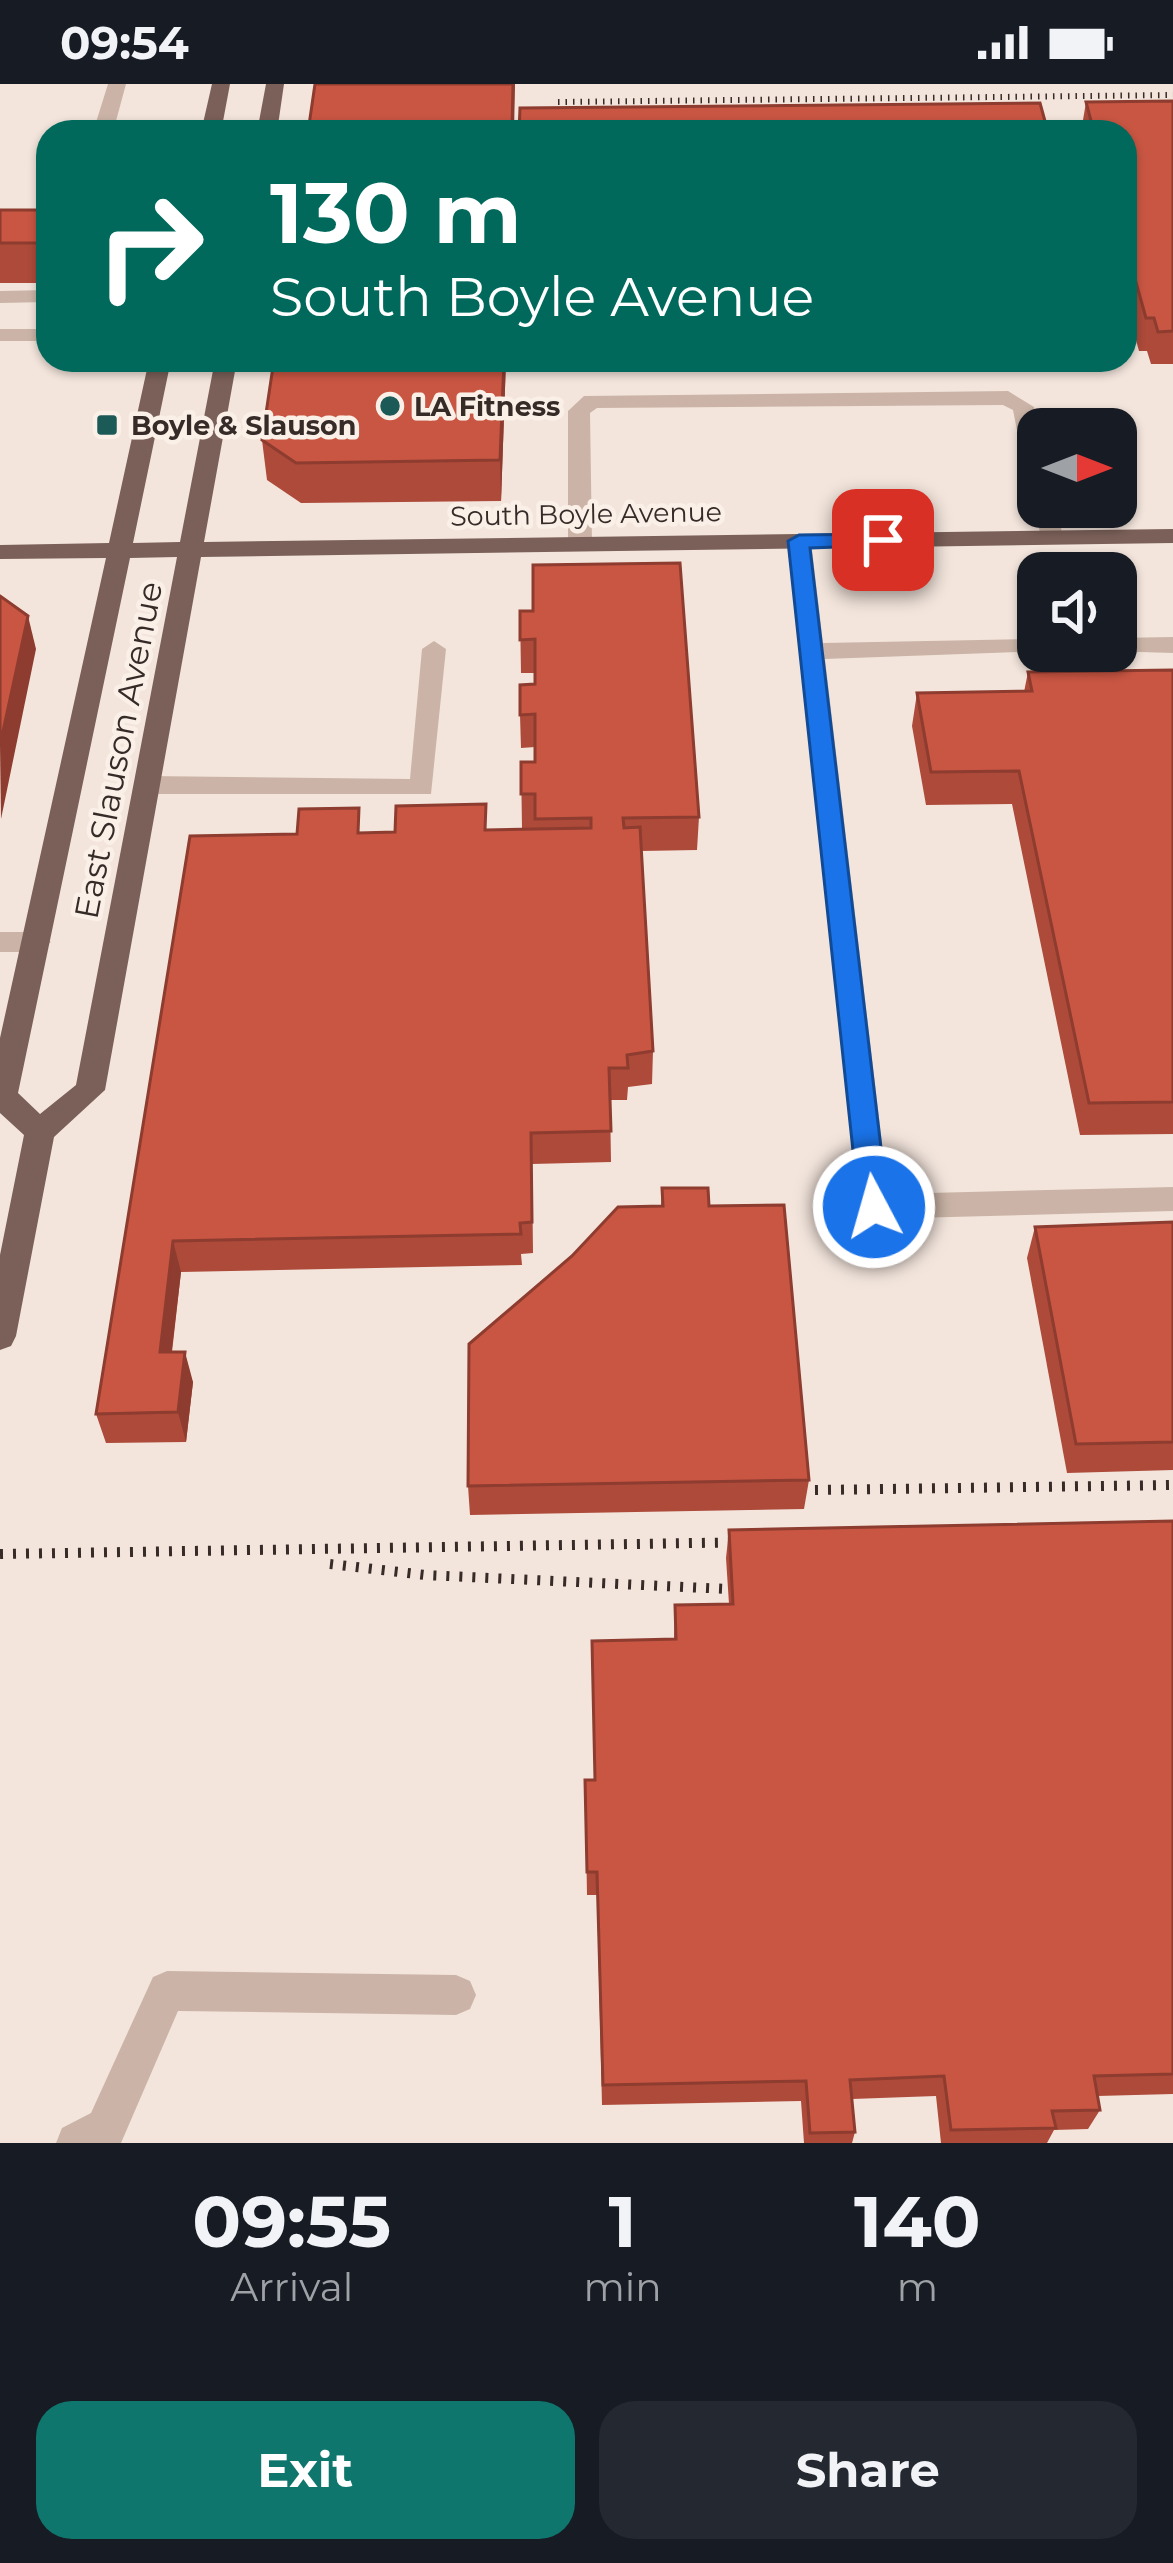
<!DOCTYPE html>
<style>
:root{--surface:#171b24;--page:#242831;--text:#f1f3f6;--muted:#9ea1a6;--accent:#0f766e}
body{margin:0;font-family:Montserrat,sans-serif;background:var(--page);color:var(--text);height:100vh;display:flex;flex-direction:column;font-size:45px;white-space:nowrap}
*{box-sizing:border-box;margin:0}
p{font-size:39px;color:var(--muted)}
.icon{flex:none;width:66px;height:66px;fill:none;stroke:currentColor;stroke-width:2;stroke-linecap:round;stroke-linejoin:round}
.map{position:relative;height:2059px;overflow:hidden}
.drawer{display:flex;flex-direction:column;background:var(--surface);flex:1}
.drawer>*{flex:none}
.banner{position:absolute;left:36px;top:36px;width:1101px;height:252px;border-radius:36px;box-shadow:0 3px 9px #0004;background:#00695c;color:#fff;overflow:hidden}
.needle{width:78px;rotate:90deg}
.tools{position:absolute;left:1017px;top:324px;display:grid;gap:24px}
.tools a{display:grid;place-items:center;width:120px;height:120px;border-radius:24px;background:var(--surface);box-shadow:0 3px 9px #0004;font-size:60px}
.pin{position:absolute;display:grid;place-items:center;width:102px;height:102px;color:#fff;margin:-51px;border-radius:24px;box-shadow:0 6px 18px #0006}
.me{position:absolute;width:132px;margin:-66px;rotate:354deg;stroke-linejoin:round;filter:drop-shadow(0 0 9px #0008)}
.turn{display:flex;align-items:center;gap:42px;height:252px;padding:0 36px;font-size:54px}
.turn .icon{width:156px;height:156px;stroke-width:2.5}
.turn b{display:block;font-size:84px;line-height:102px}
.eta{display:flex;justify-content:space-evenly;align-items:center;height:204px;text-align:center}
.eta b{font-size:72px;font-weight:700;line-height:84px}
.button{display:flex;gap:24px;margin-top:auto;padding:24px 36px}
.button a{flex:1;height:138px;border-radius:36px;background:var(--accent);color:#fff;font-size:48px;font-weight:700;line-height:138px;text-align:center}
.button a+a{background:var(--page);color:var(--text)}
.status{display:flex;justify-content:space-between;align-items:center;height:84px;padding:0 60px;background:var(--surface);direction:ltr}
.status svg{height:33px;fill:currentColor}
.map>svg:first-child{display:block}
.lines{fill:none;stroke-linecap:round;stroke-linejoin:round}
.minor{fill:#cbb4a7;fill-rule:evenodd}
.major{fill:#7a6058;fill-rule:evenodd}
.rail-far1{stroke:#372b28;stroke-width:6;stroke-dasharray:1.5 6;stroke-linecap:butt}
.rail{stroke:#372b28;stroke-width:10;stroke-dasharray:3 10;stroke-linecap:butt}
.wall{fill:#ad4a3a}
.shaded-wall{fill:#8d3c2f}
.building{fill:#c95643;stroke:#8d3c2f;stroke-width:3}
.route{fill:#1a73e8;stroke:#114b97;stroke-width:3}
.poi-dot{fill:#1c5a58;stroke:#faf0e8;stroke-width:4.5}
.labels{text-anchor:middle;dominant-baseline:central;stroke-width:9;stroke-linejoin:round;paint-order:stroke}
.far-poi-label{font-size:27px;font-weight:bold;fill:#372b28;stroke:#faf0e8;text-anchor:start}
.far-street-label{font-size:27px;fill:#372b28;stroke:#faf0e8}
.street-label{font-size:33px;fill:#372b28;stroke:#faf0e8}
</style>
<div class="status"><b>09:54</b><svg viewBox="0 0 49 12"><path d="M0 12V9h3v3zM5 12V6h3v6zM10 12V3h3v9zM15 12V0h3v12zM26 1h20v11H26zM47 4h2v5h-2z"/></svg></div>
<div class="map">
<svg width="1173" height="2059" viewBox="0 0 1173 2059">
<rect width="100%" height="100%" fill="#f3e5dc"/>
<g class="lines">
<g class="minor">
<path d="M108 0H126L113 48H93Z"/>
<path d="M48 206V218L0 219V207Z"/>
<rect x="0" y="245" width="48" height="12"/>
<path d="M1008 307 1034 323 1039 345 1038 399 1026 392 1013 326 1003 321 597 324 590 329 592 460 580 467 568 460V327L584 312Z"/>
<path d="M1037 418 1038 423H1057L1063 454 1059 459H1043L1033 423Z"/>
<path d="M799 450 811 457 823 559 1038 555V567H1048L825 575 888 1110 1173 1103V1127L874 1135 863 1132 787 457Z"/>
<path d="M1173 553V569L1107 567H1116V554Z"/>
<path d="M434 557 446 565 431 710H148L135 701 148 692 410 695 422 565Z"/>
<path d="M0 848H37L51 858 37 868H0Z"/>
<path d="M167 1887 456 1891 470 1897 476 1911 470 1925 456 1931 178 1927 121 2059H56L62 2044 91 2029 153 1893Z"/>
</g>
<g class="major">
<path d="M212 0H230L221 48H201Z"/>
<path d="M266 0H284L277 48H257Z"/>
<path d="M149 276H171L133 459 180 458 215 276H237L204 458 1173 445V459L201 473 105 1006 54 1053 16 1252 11 1262 0 1266V1171L24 1051 0 1029V954L106 474 0 475V461L109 459ZM177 473 76 1001 40 1030 18 1009 130 474Z"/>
</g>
<path class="rail-far1" d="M558 18 1173 11"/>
<g class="rail">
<path d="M815 1406 1173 1401"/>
<path d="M0 1470 759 1458"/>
<path d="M330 1480 425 1491 728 1505"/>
</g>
</g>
<g class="wall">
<path d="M1173 17V280H1151L1147 267H1139L1125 216V48H1081L1086 18Z"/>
<path d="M48 109V199H0V126H41Z"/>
<path d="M506 276 501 417 301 419 267 396 262 356Z"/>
<path d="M520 527 699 733 697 766 641 767 653 967 652 1000 628 1003 627 1016H610L611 1078 532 1080 533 1169 521 1170 522 1181 181 1188 172 1268 193 1298 186 1358 106 1359 96 1330 297 750 535 745V744H522L521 678H535V663L521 664 520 631 535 600V589H521Z"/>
<path d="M1173 586V1050L1080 1051 1012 720 926 721 912 642 917 609 1024 608 1028 588Z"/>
<path d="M662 1104 709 1122 809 1396 804 1425 470 1431 468 1402 661 1122Z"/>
<path d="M1173 1138V1386L1067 1389 1027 1174 1035 1143Z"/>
<path d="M1173 1437V2010L1097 2012 1100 2026 1088 2045 1054 2046 1047 2059H941L936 2012 852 2015 855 2048 852 2059H804L801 2017 602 2021 597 1811H587L585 1696H594L674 1555 675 1521 729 1520 726 1474 729 1446Z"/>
</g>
<g class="shaded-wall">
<path d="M513 0H515L514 48H512Z"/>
<path d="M504 276H506L501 417 500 376Z"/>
<path d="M28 532 36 565 1 735 0 661Z"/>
<path d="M173 1157 181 1188 168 1298 160 1268Z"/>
<path d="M185 1268 193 1298 186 1358 178 1328Z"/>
</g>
<g class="building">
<path d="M315 0H513L512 48H308Z"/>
<path d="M1173 17V247L1158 248 1154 234H1146L1125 159V48H1094L1086 18Z"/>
<path d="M1040 19 1048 48H519L520 24Z"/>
<path d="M44 109H48V159H0V126H41Z"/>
<path d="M274 276H504L500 376 296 379 262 356Z"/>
<path d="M680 479 699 733 623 734 624 744 640 743 653 967 627 971 628 984H609L611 1047 531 1049 532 1138 520 1139 521 1150 173 1157 160 1268H185L178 1328 96 1330 190 752 297 750 299 725 359 724 358 749 395 748 396 722 486 720 485 746 591 744V734L535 735V710H521V678H535V630L520 631V601L535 600V555L520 556V527H533V481Z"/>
<path d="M0 512 28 532 0 661Z"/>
<path d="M1173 586V1018L1089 1019 1019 687 931 688 917 609 1032 607 1028 588Z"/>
<path d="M662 1104H708L709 1122 784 1121 809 1396 468 1402 469 1260 572 1172 618 1123 663 1122Z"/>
<path d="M1173 1138V1358L1076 1360 1035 1143Z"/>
<path d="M1173 1437V1990L1094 1992 1100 2026 1052 2027 1056 2044 951 2046 944 1992 850 1996 855 2048 810 2049 806 1997 603 2001 597 1788H587L585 1696H595L592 1557 676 1555 675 1521 733 1520 729 1446Z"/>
</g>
<path class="route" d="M883 450 894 456 891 461 810 464 888 1123 874 1134 859 1123 788 457 799 451Z"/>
<g class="poi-dot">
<circle cx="390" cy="322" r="12"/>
<rect x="95" y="329" width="24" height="24" rx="6"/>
</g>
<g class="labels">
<g class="far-poi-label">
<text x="414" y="322">LA Fitness</text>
<text x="131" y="341">Boyle &amp; Slauson</text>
</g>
<g class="far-street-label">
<text transform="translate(586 430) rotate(-1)">South Boyle Avenue</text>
</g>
<g class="street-label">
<text transform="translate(118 666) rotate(-79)">East Slauson Avenue</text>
</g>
</g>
</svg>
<div class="tools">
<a><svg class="needle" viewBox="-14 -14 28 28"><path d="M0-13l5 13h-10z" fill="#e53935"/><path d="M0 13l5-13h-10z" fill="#9ea1a6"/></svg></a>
<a><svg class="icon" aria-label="sound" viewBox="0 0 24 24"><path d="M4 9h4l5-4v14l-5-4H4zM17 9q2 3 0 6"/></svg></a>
</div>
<div class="pin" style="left:883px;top:456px;background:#d93025"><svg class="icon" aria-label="arrive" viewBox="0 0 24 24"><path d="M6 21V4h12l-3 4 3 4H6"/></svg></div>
<svg class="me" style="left:874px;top:1123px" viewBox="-20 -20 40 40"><circle r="17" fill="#1a73e8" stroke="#fff" stroke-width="3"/><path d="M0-11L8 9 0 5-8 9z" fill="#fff"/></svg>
<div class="banner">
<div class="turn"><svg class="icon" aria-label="right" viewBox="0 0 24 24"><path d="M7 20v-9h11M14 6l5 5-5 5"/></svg><div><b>130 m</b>South Boyle Avenue</div></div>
</div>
</div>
<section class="drawer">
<div class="eta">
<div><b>09:55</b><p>Arrival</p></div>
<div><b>1</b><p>min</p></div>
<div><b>140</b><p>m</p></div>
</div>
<div class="button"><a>Exit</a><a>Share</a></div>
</section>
